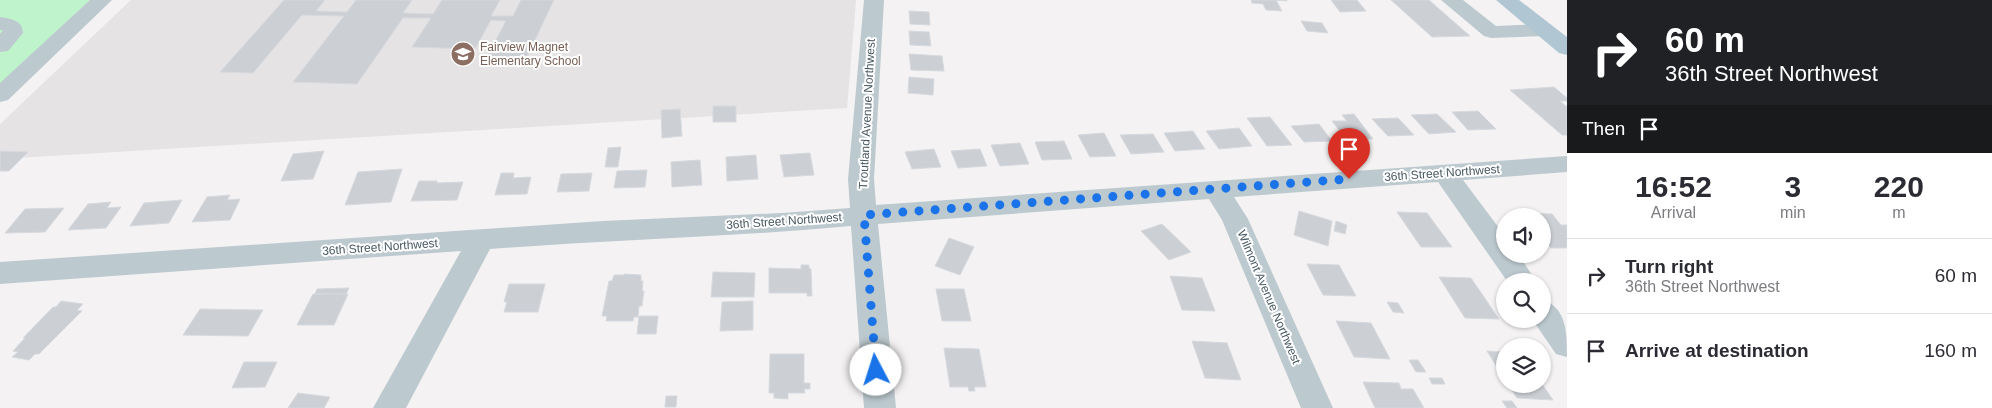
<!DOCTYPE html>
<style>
:root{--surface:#fff;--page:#f7f7f7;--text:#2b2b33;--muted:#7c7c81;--line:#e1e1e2}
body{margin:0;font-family:Helvetica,sans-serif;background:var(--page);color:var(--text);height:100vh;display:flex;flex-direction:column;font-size:19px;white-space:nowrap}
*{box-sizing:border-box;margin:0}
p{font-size:16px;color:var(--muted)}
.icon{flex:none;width:28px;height:28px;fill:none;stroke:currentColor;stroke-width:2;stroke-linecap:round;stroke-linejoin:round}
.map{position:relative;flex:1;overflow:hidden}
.sheet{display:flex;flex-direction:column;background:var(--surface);width:425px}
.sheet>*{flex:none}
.banner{background:#202124;color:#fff;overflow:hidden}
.buttons{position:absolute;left:1496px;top:208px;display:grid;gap:10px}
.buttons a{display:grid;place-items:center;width:55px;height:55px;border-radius:50%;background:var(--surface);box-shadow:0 1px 4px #0004;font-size:25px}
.pin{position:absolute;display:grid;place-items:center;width:42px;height:42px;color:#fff;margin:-51px -21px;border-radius:50% 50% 50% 0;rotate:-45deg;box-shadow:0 0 5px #0007}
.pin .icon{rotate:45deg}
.me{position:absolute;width:55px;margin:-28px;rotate:355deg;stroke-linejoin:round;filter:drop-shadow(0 0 4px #0008)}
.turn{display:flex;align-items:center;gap:18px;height:105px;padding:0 15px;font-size:22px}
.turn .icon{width:65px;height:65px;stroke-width:2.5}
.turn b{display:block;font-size:35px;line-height:42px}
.then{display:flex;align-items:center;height:48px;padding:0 15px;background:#0003;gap:10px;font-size:19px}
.eta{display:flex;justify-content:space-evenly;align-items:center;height:85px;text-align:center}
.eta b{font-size:30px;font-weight:600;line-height:35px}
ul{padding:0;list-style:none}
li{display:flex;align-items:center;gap:15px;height:75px;padding:0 15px;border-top:1px solid var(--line)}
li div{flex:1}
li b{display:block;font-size:19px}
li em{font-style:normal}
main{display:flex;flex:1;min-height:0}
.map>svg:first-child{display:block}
.education{fill:#e5e3e4}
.green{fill:#bff3cb}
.building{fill:#ccd0d5;stroke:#d6d9de}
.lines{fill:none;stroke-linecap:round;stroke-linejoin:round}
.minor{fill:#bcc9cf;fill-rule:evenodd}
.major{fill:#b0c6d2;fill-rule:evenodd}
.route{stroke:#1a73e8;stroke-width:9;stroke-dasharray:0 16.2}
.labels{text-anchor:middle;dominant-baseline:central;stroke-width:4;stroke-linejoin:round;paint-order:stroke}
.education-label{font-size:12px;fill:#785e54;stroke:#fff;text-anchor:start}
.street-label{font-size:12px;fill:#485961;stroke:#fff}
</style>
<main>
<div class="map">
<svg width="1567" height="408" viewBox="0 0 1567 408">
<rect width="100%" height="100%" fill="#f4f2f2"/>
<path class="education" d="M131 0H856L847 108 0 159V124Z"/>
<path class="green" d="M0 0H90L0 84Z"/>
<g class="building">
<path d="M284 0H325L316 11 347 12 356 0H412L403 13 433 14 442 0H500L491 16H513L521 0H554L525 61 485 60 506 21 491 20 475 49 412 47 431 18H403L357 84 293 82 344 16 302 15 253 73 220 72Z"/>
<path d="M1251 0H1287V1L1276 0 1282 11 1266 10 1263 4 1252 3Z"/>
<path d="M1331 0H1357L1366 11 1340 12Z"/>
<path d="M1391 0H1429L1470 36 1432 37Z"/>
<path d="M909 11 929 12 930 25 910 24Z"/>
<path d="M1301 21 1322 23 1328 33 1307 31Z"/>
<path d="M909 31 929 32 931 46 910 45Z"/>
<path d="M909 54 942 56 944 71 911 70Z"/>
<path d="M909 77 934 79 933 95 908 93Z"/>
<path d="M1554 87 1567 98V101H1560L1567 107V135H1562L1510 90Z"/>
<rect x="713" y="106" width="23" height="16"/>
<path d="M680 109 682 136 662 138 661 110Z"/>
<path d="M1478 111 1496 129 1468 130 1452 112Z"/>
<path d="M1354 114 1373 139H1346L1332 121H1347L1342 115Z"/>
<path d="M1437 114 1456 132 1429 134 1411 115Z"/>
<path d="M1270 117 1292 145 1267 146 1247 118Z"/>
<path d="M1398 118 1414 135 1388 136 1372 119Z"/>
<path d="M1319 124 1332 141 1304 142 1291 126Z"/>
<path d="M1239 128 1252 146 1219 149 1206 131Z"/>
<path d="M1193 131 1205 149 1175 151 1164 133Z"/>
<path d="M1104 133 1116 156 1090 157 1078 135Z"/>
<path d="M1153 134 1164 152 1131 154 1120 135Z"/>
<path d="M1064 141 1072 159 1042 160 1035 142Z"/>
<path d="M1020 143 1029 164 1000 166 991 145Z"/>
<path d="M621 147 618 167H605L608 148Z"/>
<path d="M934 149 941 167 912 169 905 152Z"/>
<path d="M980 149 987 166 958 168 951 151Z"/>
<path d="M0 151 28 152 9 171H0Z"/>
<path d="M324 151 313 179 281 181 293 154Z"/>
<path d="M810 153 814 175 784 177 780 155Z"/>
<path d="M756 155 758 179 727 181 726 157Z"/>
<path d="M700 160 702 185 672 187 671 162Z"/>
<path d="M402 169 391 202 345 205 358 172Z"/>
<path d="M647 170 645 187 614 188 617 171Z"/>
<path d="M501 173H514L513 178 531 177 527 194 495 195Z"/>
<path d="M592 173 589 191 557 192 561 174Z"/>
<path d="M419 181H437V183L463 182 457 200 411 201Z"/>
<path d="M230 195 227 200 240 199 230 220 192 222 207 197Z"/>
<path d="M182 200 169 223 130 226 144 203Z"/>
<path d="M111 202 107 208 121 207 106 228 68 230 88 204Z"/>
<path d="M64 208 45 232 5 233 25 209Z"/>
<path d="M1299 211 1332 221 1328 246 1294 235Z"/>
<path d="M1397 212 1427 213 1452 247H1421Z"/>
<path d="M1522 213 1552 214 1561 225H1567V248H1551L1542 238V216H1525Z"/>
<path d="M1336 221 1347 225 1345 234 1334 231Z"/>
<path d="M1162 224 1191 252 1169 260 1141 231Z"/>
<path d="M949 238 974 247 960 275 935 266Z"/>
<path d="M1307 264 1339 265 1356 296 1323 295Z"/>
<path d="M801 265H809V268L811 269 812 296H807V293H769V268L801 269Z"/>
<path d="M713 272 755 273 754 297H711Z"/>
<path d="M624 274 641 275V281H643L642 291H644L642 306H639L638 317H634L633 321H606L607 316H602L609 281H612L614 275H624Z"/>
<path d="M1170 276 1202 278 1215 311 1182 310Z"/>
<path d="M1439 277 1471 278 1499 319 1465 318Z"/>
<path d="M509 284H545L538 312H504L507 302H504Z"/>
<path d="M349 288 346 294H315L317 289Z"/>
<path d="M936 289H964L971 321H942Z"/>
<path d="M313 294H348L334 325H297Z"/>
<path d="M61 301 83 304 77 310 82 311 39 354H35L29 360 12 357 18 352 13 351 25 338H23L53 307H56Z"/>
<path d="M753 301V330L720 331 722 302Z"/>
<path d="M1387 302 1398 303 1404 313 1393 312Z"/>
<path d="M200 309 263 310 248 336 183 335Z"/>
<path d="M639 316H658L656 334H637Z"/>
<path d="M1336 321 1371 323 1390 359 1354 357Z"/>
<path d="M1192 341 1227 343 1241 380 1205 378Z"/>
<path d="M944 348 979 349 986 387H974L975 391H969L968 387H950Z"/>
<path d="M1487 351 1505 352V380Z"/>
<path d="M770 354H804V383H810V389H804L805 393H788V399L774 398V393H769Z"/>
<path d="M1409 360H1418L1426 372H1416Z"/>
<path d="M244 362H277L265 387 232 388Z"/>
<path d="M1429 378H1442L1445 384H1432Z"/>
<path d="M1363 382 1399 383 1401 389H1413L1424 408H1375Z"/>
<path d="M1508 384H1542L1553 400 1517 398Z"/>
<path d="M298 393 330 397 324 408H288Z"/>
<path d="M666 396H677L676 407H665Z"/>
<path d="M1502 401H1512L1517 408H1507Z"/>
</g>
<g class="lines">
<g class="minor">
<path d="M90 0H112L8 100 0 102V83Z"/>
<path d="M864 0H884L874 179 876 205 1567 156V172L1463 180 1505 236V254H1518L1536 281H1507L1438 182 1234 197 1248 219 1333 408H1301L1222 220 1209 199 878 224 896 408H864L851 226C731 237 610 240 490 249L406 408H373L461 251 0 284V262L603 221 782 213 850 208 848 179Z"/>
<path d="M1441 0H1463L1496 26 1544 24 1551 26 1554 30 1551 34 1544 36 1491 38 1484 36Z"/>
<path d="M0 17C11 19 23 20 23 33L8 51 0 52V34L3 30H0Z"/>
<path d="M1542 299C1567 308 1567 333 1567 357L1556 354 1532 319H1542Z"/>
</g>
<path class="major" d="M1496 0H1519L1567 37V55L1559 53Z"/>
</g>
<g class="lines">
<path class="route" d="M876 370 864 215 1349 179"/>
</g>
<defs>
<symbol id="school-disc" viewBox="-11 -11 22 22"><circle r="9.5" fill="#8d6e63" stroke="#fff"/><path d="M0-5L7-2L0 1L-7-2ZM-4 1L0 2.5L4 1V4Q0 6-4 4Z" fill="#fff"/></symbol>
</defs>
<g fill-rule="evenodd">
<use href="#school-disc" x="449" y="40" width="28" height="28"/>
</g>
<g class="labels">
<g class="education-label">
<text x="480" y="47">Fairview Magnet<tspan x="480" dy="14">Elementary School</tspan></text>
</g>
<g class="street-label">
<text transform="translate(867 114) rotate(-87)">Troutland Avenue Northwest</text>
<text transform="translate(1442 173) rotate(-4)">36th Street Northwest</text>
<text transform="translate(784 221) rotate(-4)">36th Street Northwest</text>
<text transform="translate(380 247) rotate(-4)">36th Street Northwest</text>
<text transform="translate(1269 297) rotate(67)">Wilmont Avenue Northwest</text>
</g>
</g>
</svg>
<div class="buttons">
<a><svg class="icon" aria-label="sound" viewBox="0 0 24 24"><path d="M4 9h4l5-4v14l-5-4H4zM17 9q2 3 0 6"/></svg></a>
<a><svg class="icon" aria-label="search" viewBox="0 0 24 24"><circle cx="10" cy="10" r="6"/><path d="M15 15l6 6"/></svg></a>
<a><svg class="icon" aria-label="layers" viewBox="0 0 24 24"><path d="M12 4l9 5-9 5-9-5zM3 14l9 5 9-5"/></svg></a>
</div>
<div class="pin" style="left:1349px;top:179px;background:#d93025"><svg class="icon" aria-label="arrive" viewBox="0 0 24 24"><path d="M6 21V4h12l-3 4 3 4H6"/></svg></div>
<svg class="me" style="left:876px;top:370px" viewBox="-20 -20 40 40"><circle r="19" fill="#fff"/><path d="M0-13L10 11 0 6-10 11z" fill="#1a73e8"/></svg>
</div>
<section class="sheet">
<div class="banner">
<div class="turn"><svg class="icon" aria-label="right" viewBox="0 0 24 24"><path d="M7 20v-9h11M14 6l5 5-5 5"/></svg><div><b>60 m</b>36th Street Northwest</div></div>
<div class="then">Then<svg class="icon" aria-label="arrive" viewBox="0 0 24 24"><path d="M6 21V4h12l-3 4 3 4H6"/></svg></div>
</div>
<div class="eta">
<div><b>16:52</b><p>Arrival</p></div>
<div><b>3</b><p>min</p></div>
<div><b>220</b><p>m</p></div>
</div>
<ul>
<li><svg class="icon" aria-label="right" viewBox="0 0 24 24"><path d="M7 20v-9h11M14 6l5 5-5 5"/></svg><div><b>Turn right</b><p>36th Street Northwest</p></div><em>60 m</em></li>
<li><svg class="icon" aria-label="arrive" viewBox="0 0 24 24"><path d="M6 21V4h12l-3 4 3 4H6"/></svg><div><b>Arrive at destination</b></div><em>160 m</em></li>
</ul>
</section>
</main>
